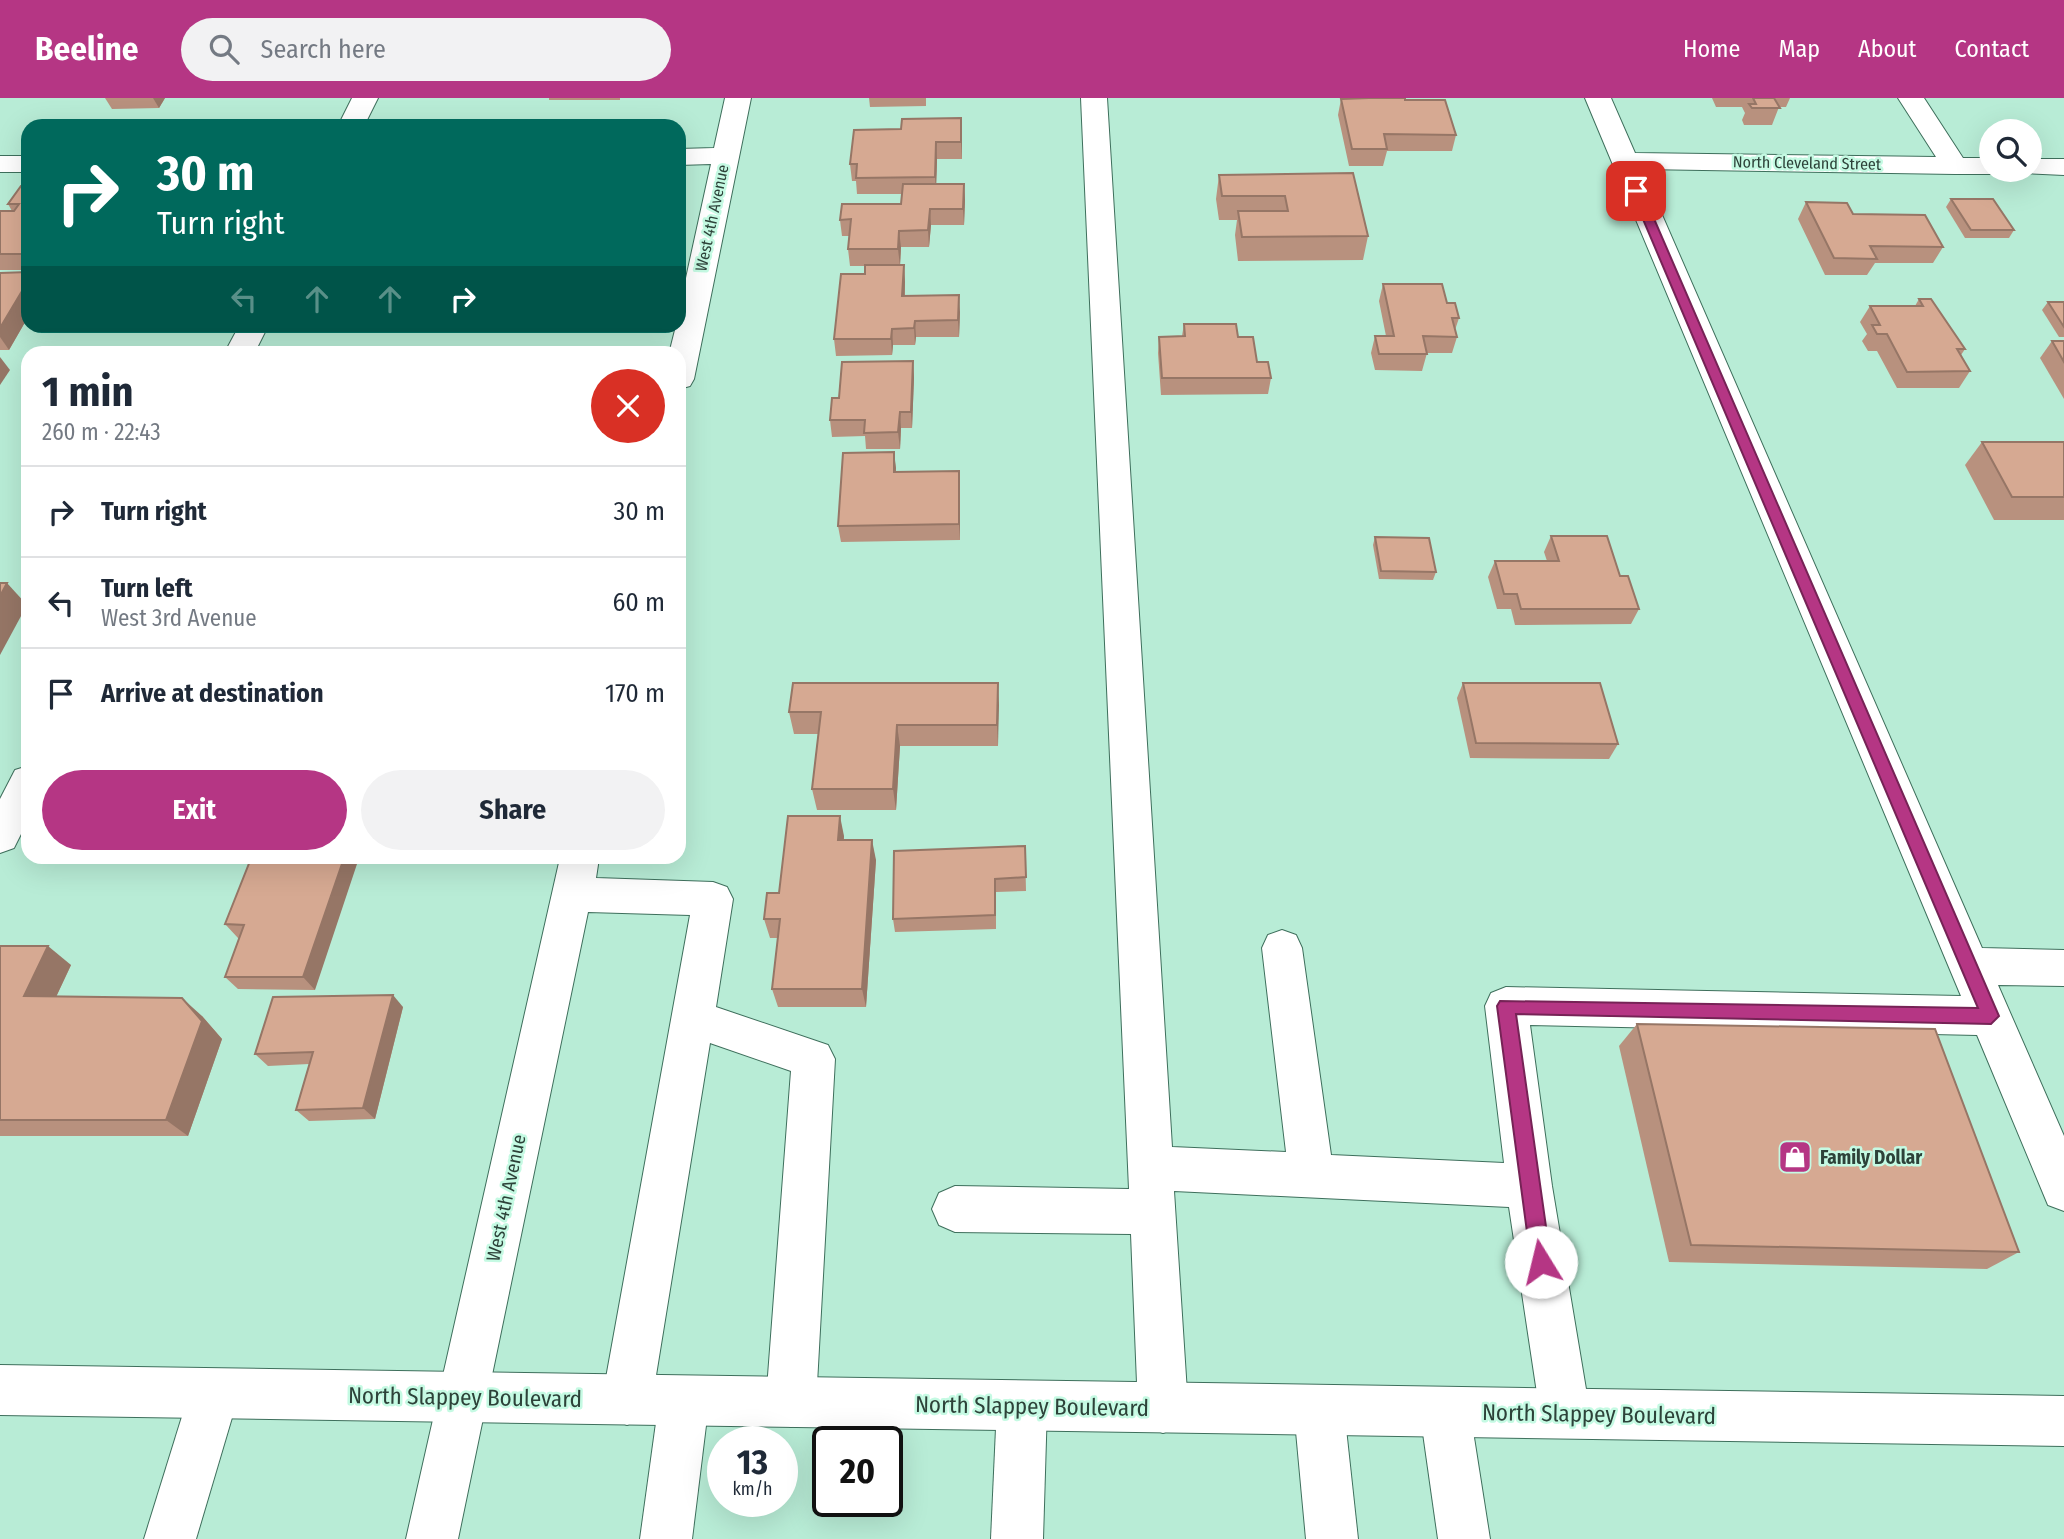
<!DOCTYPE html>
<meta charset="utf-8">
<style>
:root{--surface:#fff;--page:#f2f2f3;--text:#1f2937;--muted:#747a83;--line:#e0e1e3;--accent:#b53684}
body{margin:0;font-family:"Fira Sans Condensed",sans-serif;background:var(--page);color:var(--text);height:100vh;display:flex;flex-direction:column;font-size:26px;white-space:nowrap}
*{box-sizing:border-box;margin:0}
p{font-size:23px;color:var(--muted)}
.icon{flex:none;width:38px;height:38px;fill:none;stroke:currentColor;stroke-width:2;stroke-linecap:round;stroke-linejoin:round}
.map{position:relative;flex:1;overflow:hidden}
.details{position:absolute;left:21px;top:248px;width:665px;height:518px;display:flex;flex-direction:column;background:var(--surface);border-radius:21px;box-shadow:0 7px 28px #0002}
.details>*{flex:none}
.top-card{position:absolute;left:21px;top:21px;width:665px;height:214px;border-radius:21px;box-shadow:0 7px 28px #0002;background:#00695c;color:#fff;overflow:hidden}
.tools{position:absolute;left:1979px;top:21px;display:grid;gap:14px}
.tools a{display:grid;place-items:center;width:63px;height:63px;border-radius:50%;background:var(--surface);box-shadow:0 7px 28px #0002;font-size:35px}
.speed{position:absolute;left:707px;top:1328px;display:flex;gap:14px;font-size:35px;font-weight:700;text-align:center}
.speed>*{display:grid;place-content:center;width:91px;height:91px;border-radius:50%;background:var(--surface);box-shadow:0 7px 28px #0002;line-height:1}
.speed small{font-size:18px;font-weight:400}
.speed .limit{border:4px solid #111;border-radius:10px;background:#fff;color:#111}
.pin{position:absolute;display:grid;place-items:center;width:60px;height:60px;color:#fff;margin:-30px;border-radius:14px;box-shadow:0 4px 10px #0006}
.me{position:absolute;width:77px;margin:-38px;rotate:351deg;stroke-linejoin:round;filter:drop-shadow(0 0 5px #0008)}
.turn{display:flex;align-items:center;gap:24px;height:147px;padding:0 21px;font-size:32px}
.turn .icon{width:91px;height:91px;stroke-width:2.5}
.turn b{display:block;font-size:49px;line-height:60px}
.lanes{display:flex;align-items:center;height:66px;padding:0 21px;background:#0003;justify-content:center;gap:35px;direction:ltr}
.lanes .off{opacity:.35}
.round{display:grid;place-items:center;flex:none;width:74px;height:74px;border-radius:37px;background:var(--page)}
.summary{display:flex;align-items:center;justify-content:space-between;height:119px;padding:0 21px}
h1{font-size:42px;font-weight:700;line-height:52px}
.button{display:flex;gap:14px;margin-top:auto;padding:14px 21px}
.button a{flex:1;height:80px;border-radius:42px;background:var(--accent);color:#fff;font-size:28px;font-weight:700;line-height:80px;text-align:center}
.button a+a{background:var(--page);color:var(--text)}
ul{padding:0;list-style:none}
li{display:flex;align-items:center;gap:21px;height:91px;padding:0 21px;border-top:2px solid var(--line)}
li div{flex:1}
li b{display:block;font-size:26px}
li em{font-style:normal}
header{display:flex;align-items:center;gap:42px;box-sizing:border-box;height:98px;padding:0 35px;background:var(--accent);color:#fff}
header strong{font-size:33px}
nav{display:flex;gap:38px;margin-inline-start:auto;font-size:24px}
.search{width:490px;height:63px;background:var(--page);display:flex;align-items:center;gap:18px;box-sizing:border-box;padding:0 24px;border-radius:38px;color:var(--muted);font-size:26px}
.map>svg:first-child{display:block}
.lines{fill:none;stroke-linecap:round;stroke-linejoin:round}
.minor-casing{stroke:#3e6f5c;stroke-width:2}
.major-casing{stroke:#3e6f5c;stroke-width:2}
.minor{fill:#fff;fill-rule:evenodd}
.major{fill:#fff;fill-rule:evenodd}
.wall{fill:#b8917e}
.shaded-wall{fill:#967666}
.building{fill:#d6a992;stroke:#967666;stroke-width:2}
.route{fill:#b53684;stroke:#762356;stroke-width:2}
.labels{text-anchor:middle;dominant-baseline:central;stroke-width:5;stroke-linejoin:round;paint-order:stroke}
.far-street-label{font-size:16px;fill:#2d4239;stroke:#c5fae3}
.poi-label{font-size:19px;font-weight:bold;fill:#2d4239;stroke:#c5fae3;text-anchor:start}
.street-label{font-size:19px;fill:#2d4239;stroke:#c5fae3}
.near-street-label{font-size:23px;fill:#2d4239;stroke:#c5fae3}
</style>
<header>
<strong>Beeline</strong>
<div class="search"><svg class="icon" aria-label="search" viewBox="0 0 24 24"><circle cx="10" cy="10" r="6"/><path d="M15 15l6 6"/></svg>Search here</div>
<nav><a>Home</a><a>Map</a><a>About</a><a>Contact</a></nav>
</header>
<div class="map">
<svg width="2064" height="1441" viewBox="0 0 2064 1441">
<rect width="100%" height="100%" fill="#b8ecd6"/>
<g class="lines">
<defs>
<g id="minor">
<path d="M352 0H378L364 28H338Z"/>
<path d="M725 0H751L694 281 690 288 679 291V256H669L676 228H679V212L711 66 679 67V51L714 50Z"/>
<path d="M1081 0H1107L1172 1049 1286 1054 1262 850 1268 837 1282 832 1296 837 1302 850 1331 1057 1504 1065 1485 908 1491 895 1506 889 1961 898 1585 0H1611L1635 55 1936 59 1898 0H1924L1963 60H1992V72H2003L1992 76H1955L1642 71 1982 850 2064 852V888L1998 887 2064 1038V1113L2048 1107 1977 937 1530 927 1552 1088 1590 1315 1583 1333 1565 1340 1547 1333 1540 1315 1509 1109 1174 1093 1188 1310 1181 1328 1163 1335 1145 1328 1138 1310 1131 1136 955 1134 939 1127 932 1111 939 1095 955 1088 1129 1091Z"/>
<rect x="0" y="58" width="28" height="16"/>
<path d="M2030 61H2064V77L2021 75 2019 72H2030Z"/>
<path d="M239 228H268L254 256H224Z"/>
<path d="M28 668V722L14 750 0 755V701L15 672Z"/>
<path d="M560 760H599L596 780 713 784 727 789 733 801 716 909 828 947 835 961 816 1304 808 1321 791 1329 774 1321 766 1304 791 973 710 945 652 1302 644 1319 627 1327 610 1319 602 1302 690 817 588 814 458 1441H406Z"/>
<path d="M214 1271 231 1279 239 1296 196 1441H144L189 1296 197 1279Z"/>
<path d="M684 1278 701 1286 709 1303 692 1441H640L659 1303 667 1286Z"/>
<path d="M1022 1283 1040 1290 1047 1308 1043 1441H991L997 1308 1004 1290Z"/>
<path d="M1319 1287 1337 1294 1344 1312 1358 1441H1306L1294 1312 1301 1294Z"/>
<path d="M1445 1289 1463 1296 1470 1314 1490 1441H1438L1420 1314 1427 1296Z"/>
</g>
<path id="major" d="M0 1267 2064 1298V1348L0 1317Z"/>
</defs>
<use href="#minor" class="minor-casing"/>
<use href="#major" class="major-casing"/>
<use href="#minor" class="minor"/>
<use href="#major" class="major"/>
</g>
<g class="wall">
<path d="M105 0H165L159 10 112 11Z"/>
<rect x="549" y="0" width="71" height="2"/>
<path d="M869 0H926V8L870 9Z"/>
<path d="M1405 0V2L1456 37 1452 53H1387L1383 68H1349L1338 17 1341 1Z"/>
<path d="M1712 0H1790L1786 9H1779L1772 27H1744L1742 22 1745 15 1742 9H1716Z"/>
<path d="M962 37V61H937L936 86H964L965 102 964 127H931L929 149H901L900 167H904L905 184V198L960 214 959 239H916L915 247H893L892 257 836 258 834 241 865 176V168H850L848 151 849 138H842L840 122 901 106 902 96H857L856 83H852L850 66Z"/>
<path d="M1353 75 1368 138 1363 162 1238 163 1235 137 1237 122H1219L1216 101 1219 77Z"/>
<path d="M28 87V172H0V113H12L8 106Z"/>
<path d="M1951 101 2014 132 2009 140H1965L1946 109Z"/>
<path d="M1806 104 1853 116 1943 149 1933 165H1875L1867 177H1825L1798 121Z"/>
<path d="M28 174V219L9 252H0V175Z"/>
<path d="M1383 186 1447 205 1459 220 1455 232 1457 239 1452 255H1427L1422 273 1375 272 1371 255 1375 238H1386L1379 203Z"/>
<path d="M1919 201 1965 251 1961 257 1970 273 1959 290H1897L1877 253H1868L1862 243 1867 236 1860 224 1870 208H1915Z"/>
<path d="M2048 204H2064V239H2059L2042 212Z"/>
<path d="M1184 226 1238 239 1257 264 1271 280 1268 296 1161 297 1158 255 1159 239 1182 238Z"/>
<path d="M490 228H524L523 232H492Z"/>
<path d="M2052 243H2064V301L2040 260Z"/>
<path d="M913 263 914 280 912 330H901L900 351H866L865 338 832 339 830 322 839 300Z"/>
<path d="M1982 344H2064V422H1994L1965 367Z"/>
<path d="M894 354 896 374 960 389V442L841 444 838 428Z"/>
<path d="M1551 438 1620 478 1639 511 1631 526 1515 527 1511 511H1497L1488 479 1495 463H1547L1544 454Z"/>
<path d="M1375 439 1436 474 1433 482 1379 481 1373 447Z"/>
<path d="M998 585V648H900L896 712H817L812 691 818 636H794L789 614Z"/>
<path d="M1463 585 1618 646 1609 661 1470 660 1457 600Z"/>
<path d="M844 738V742L876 762 866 909H778L772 891 778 840H770L764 821 779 795Z"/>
<path d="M1025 748 1026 793 996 794V831L895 834 893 821Z"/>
<path d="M292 763 315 892 238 891 225 879 240 840H238L225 826Z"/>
<path d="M0 848 71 867 56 899 202 918 222 941 188 1038H0Z"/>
<path d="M403 909 375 1021 309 1023 296 1012 309 966 268 968 255 956Z"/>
<path d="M1637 926 2019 1154 1987 1171 1669 1164 1619 948Z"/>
</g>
<g class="shaded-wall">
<path d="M153 0H165L159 10Z"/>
<path d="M961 20 962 37V61L961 44Z"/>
<path d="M936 44 937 61 936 96 935 79Z"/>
<path d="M964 86 965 102 964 127 963 111Z"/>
<path d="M930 111 931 127 929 149 928 132Z"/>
<path d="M899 133 901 149 900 168 898 151Z"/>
<path d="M904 167 905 184 904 215 902 198Z"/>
<path d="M28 183V219L9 252 0 239V230Z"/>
<path d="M959 197 960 214 959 239 958 222Z"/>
<path d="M915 223 916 239 915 247 914 230Z"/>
<path d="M892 231 893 247 892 257 891 241Z"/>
<path d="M0 259 10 272 0 287Z"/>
<path d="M913 263 914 280 912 330 911 314Z"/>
<path d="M900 314 901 330 900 351 898 334Z"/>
<path d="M894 354 896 370 895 391 894 374Z"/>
<path d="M959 373 960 389V442L959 426Z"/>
<path d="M7 485 27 507 0 557V498Z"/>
<path d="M998 585 999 607 998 648 997 627Z"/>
<path d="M897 627 900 648 896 712 893 691Z"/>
<path d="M840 718 844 738 842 762 838 742Z"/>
<path d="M872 742 876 762 866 909 862 891Z"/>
<path d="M344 760H359L315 892 303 879Z"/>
<path d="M48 848 71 867 48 916 24 898Z"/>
<path d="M393 897 403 909 375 1021 363 1010Z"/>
<path d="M182 900 202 918 222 941 188 1038 166 1022Z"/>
</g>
<g class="building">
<path d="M1369 0H1405V2H1445L1456 37 1384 36 1387 51H1352L1341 1Z"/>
<path d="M1753 0H1774L1780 10H1752L1749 6H1756Z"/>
<path d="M961 20V44H936L935 79 856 80 857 66H850L854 32 901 31 902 21Z"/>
<path d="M1353 75 1368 138 1242 139 1238 113H1288L1285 98H1222L1219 77Z"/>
<path d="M903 86H964L963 111H930L928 132 899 133 898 151H848L851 121 840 122 842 106H901Z"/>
<path d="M28 87V156H0V113H14L19 106H8L21 88Z"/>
<path d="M1951 101H1993L2014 132H1971Z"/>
<path d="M1806 104 1847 105 1853 116 1925 117 1943 149 1870 148 1877 161 1834 160Z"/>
<path d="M865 167H904L902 198 959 197 958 222 915 223 914 230 892 231 891 241H834L841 176H865Z"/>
<path d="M28 174V183L0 230V175Z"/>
<path d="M1383 186H1442L1447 205H1455L1459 220H1452L1457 239 1423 238 1427 256H1379L1375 238H1394Z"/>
<path d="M1919 201H1931L1965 251H1957L1970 273 1907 274 1887 236H1877L1872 227H1880L1870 208H1923Z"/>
<path d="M2048 204H2064V229Z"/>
<path d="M1184 226H1236L1238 239H1253L1257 264H1268L1271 280H1162L1159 239 1185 238Z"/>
<path d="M2052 243H2064V264Z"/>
<path d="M913 263 911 314H900L898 334 864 335 865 322H830L832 300H839L842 264Z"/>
<path d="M1982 344H2064V399H2012Z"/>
<path d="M894 354V374L959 373V426L838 428 843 355Z"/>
<path d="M1551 438H1607L1620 478H1628L1639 511H1521L1517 496H1504L1495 463H1559Z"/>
<path d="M1375 439 1429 440 1436 474 1381 473Z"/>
<path d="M0 485H7L0 498Z"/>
<path d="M793 585H998L997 627H897L893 691H812L821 614H789Z"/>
<path d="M1463 585H1600L1618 646 1476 645Z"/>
<path d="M788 718H840L838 742H872L862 891H772L780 821H764L767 795H779Z"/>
<path d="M1025 748 1026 779 995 781V817L893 821 894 753Z"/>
<path d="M293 760H344L303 879H225L244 827 225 826 250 763H292Z"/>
<path d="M0 848H48L24 898 182 900 202 923 166 1022H0Z"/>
<path d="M393 897 363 1010 296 1012 313 954 255 956 273 899Z"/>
<path d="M1637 926 1935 931 2019 1154 1691 1147Z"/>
</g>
<path class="route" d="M1636 90 1642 93 1999 918 1991 926 1516 916 1551 1164 1548 1171 1541 1173 1534 1171 1531 1164 1497 908 1500 903 1978 910 1631 93Z"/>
<defs>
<symbol id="shop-square" viewBox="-11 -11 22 22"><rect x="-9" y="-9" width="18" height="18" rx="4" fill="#b53684" stroke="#c5fae3"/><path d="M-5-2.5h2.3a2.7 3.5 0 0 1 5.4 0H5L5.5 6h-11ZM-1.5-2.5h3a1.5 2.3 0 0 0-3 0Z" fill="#fff"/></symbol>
</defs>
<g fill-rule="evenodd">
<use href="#shop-square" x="1776" y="1040" width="38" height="38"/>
</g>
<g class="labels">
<g class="far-street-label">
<text transform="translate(1807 65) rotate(1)">North Cleveland Street</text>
<text transform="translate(712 120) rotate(-78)">West 4th Avenue</text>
</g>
<g class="poi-label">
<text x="1820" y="1059">Family Dollar</text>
</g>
<g class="street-label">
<text transform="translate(506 1100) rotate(-78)">West 4th Avenue</text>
</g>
<g class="near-street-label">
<text transform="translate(465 1299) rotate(1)">North Slappey Boulevard</text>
<text transform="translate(1032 1308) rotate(1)">North Slappey Boulevard</text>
<text transform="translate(1599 1316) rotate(1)">North Slappey Boulevard</text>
</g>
</g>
</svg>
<div class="tools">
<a><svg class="icon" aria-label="search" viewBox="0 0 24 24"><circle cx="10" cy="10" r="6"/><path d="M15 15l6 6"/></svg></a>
</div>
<div class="speed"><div>13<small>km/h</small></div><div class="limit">20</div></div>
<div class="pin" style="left:1636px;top:93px;background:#d93025"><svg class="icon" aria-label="arrive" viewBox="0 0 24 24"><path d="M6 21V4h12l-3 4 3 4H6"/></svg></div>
<svg class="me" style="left:1541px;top:1164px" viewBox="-20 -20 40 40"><circle r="19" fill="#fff"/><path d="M0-13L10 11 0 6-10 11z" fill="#b53684"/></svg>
<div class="top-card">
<div class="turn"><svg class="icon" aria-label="right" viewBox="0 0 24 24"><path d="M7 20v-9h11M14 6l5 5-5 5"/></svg><div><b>30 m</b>Turn right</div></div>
<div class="lanes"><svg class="icon off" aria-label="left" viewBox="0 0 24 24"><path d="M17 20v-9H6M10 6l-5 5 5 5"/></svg><svg class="icon off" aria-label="ahead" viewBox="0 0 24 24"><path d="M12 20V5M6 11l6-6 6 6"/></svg><svg class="icon off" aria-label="ahead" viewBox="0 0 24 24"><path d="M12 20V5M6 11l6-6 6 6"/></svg><svg class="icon" aria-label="right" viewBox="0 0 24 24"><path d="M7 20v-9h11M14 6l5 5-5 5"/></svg></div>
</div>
<section class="details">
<div class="summary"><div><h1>1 min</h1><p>260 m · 22:43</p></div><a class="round" style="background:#d93025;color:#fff"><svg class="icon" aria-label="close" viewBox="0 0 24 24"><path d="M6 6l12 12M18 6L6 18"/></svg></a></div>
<ul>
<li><svg class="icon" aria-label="right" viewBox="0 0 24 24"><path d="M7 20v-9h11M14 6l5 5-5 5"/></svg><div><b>Turn right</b></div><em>30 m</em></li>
<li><svg class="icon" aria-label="left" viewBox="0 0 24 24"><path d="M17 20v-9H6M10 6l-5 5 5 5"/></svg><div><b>Turn left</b><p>West 3rd Avenue</p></div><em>60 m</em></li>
<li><svg class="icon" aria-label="arrive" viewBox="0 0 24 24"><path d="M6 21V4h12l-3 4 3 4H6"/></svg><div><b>Arrive at destination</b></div><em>170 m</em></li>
</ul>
<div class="button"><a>Exit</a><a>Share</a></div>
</section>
</div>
